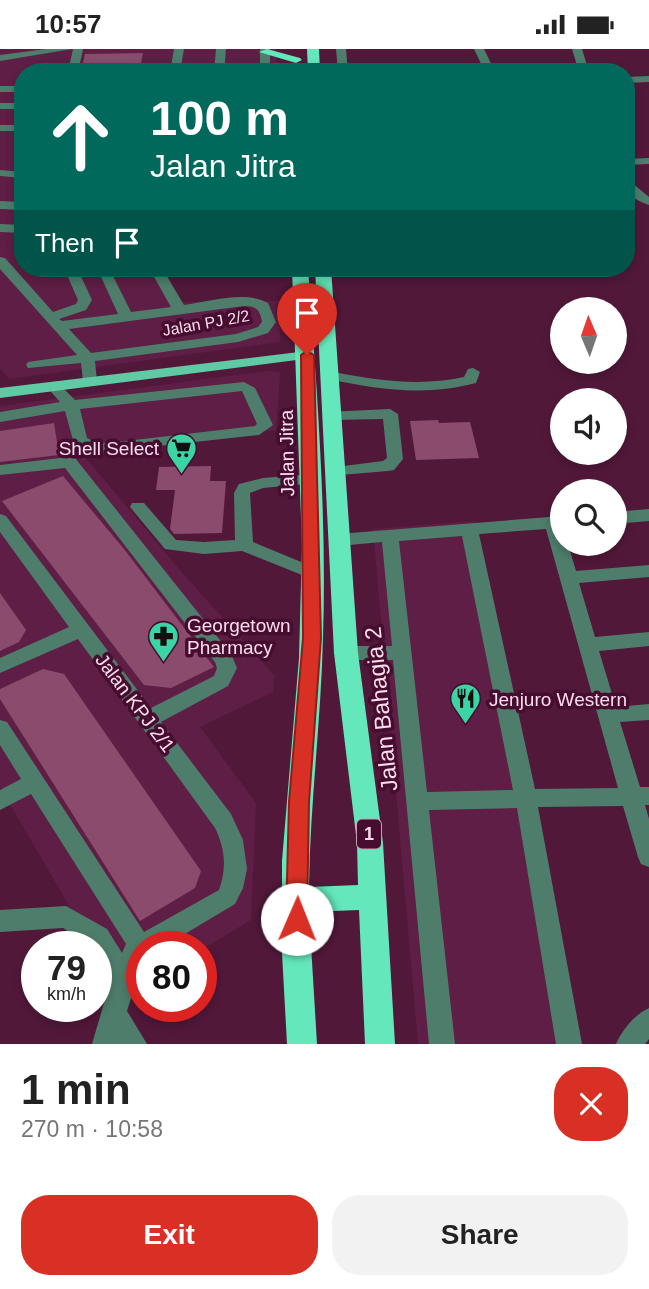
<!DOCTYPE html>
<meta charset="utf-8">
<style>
:root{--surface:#fff;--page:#f2f2f2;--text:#222;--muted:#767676;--accent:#d93025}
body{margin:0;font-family:Helvetica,sans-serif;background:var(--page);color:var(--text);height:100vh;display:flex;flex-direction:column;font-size:26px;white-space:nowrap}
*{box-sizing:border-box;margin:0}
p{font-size:23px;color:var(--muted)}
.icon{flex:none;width:38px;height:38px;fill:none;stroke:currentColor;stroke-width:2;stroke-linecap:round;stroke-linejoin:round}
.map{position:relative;height:995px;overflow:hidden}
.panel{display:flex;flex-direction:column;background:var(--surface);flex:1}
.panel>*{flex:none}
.guide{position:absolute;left:14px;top:14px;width:621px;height:214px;border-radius:28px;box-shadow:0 4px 10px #0003;background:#00695c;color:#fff;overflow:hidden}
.needle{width:46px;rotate:358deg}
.buttons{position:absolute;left:550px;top:248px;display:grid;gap:14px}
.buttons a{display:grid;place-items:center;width:77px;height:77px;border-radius:50%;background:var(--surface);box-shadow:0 4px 10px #0003;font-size:35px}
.speed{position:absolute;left:21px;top:882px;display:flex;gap:14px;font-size:35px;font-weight:700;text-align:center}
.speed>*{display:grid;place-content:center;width:91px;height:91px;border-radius:50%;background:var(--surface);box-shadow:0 4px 10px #0003;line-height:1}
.speed small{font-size:18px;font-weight:400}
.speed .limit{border:10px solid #d22;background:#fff;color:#111}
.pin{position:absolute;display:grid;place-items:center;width:60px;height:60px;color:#fff;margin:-72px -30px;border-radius:50% 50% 50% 0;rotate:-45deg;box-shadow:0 0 7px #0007}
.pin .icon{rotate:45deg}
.me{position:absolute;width:77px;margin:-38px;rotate:1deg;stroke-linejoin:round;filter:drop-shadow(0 0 5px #0008)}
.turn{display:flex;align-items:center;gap:24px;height:147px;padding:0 21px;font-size:32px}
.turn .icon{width:91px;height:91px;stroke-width:2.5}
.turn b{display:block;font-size:49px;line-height:60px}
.then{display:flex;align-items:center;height:66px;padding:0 21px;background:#0003;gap:14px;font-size:26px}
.round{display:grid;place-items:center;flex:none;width:74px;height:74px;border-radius:28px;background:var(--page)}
.headline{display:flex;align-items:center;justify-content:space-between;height:119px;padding:0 21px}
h1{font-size:42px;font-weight:600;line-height:52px}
.primary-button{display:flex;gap:14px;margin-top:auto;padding:14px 21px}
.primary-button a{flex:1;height:80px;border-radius:28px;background:var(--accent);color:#fff;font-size:28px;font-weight:600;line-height:80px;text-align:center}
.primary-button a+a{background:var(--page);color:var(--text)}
.status{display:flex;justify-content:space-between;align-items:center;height:49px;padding:0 35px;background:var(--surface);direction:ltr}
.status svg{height:19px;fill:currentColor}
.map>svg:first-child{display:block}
.built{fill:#5f1e45}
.building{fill:#8a4b6d}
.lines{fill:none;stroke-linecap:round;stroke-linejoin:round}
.minor{fill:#4e7e6b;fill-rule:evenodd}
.major{fill:#5fcaa4;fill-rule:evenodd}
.highway{fill:#64e7ba;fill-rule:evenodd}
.route{fill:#d93025;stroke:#8d1f18;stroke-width:2}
.labels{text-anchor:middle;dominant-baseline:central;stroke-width:7;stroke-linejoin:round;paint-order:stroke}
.far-street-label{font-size:16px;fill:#fbddeb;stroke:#460d30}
.shield{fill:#460d30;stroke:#c59fb3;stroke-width:2}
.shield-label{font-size:18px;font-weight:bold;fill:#fbddeb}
.poi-label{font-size:19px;fill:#fbddeb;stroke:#460d30;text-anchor:start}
.street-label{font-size:19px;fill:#fbddeb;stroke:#460d30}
.near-street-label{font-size:23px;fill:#fbddeb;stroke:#460d30}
</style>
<div class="status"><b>10:57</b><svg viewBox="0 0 49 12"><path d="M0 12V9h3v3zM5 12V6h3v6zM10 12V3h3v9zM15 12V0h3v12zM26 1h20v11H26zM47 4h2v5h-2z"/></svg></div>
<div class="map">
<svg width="649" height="995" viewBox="0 0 649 995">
<rect width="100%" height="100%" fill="#52183a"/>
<g class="built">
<path d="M0 0H276L277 23H23V219H161L179 253 280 252V293L9 330 0 319Z"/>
<path d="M268 322 280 323 276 381 85 408 185 527 274 626 273 643 200 678 256 754 251 871 201 901V898H142V936L123 948 96 898H93L0 738V357Z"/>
<path d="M476 472 572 995H418L373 480Z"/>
</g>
<g class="building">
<path d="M143 4 139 23H81L85 5Z"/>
<path d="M438 371 439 374 470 373 479 409 416 411 410 372Z"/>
<path d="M54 374 59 406 0 413V382Z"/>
<path d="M211 417 210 432H226L222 484 174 485 170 480 175 441H156L159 418Z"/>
<path d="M63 427 124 500 214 618 171 639 144 636 2 452Z"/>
<path d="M0 544 26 581 19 593 0 602Z"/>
<path d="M43 620 64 625 201 822 195 839 140 872 0 650V640Z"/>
</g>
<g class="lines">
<g class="minor">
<path d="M46 0H72L0 12V6Z"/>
<path d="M73 0H83L78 23H68Z"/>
<path d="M174 0H184L180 23H170Z"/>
<path d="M216 0H226L224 23H214Z"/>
<rect x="260" y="0" width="10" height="23"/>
<path d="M336 0H346L348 23H338Z"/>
<path d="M474 0H484L495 23H485Z"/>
<path d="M572 0H582L589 23H579Z"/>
<path d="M649 27V33L626 34V28Z"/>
<rect x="0" y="37" width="23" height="6"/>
<rect x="0" y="54" width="23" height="6"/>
<rect x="0" y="76" width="23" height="6"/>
<path d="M649 109V115L626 116V110Z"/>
<path d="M0 121 23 123V129L0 127Z"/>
<path d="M626 129 649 148V156C634 151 626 145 626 129Z"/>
<path d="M0 152 23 153V161L0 160Z"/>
<path d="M0 175 23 176V184L0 183Z"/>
<path d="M0 208 5 209 53 263 76 255 78 251 64 219H77L92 251 86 261 59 270 62 272 118 265 97 219H109L131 263 171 258 149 219H162L184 256C209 253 244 241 268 254L276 273 268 284 238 293 95 312 97 332 90 336 83 332 81 314 28 319 26 316 28 313 77 306 0 220ZM244 257C257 257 260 261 262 273L258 278 236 285 91 304 69 280Z"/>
<path d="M473 319 480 323 476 334C426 347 379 341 329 330L322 326 329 322C374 331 419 338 464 328L468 320Z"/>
<path d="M53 333 58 334 75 351 244 333 255 339 273 376 259 386 95 404 74 395 65 362 0 373V363L60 353 46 337ZM242 342 257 375 255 377 117 393 97 394 87 389 80 360Z"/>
<path d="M390 360 398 365 403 410 394 421 388 422 328 427 326 423 328 419 383 412 387 409 383 370 332 371 327 369 324 366 327 363Z"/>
<path d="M69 408 75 409 231 605 237 619 228 637 161 673 231 765 243 791 247 820 243 839 235 855 163 898H142V915L127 962 147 995H92L111 930 96 905V898H92L63 879 0 883V861L66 857 107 880 122 904 126 895 31 745 0 761V741L21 730 0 696V671L7 673 144 883 219 841C227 819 225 799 215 779L78 590 0 624V609L69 578 0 483V465L6 467 151 659 214 627 217 619 215 613 65 419 0 426V416Z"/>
<path d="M310 425 316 426 318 430 316 434 263 439 250 444 253 493 318 520 321 524 318 528 312 530 242 502 204 505 165 500 130 458 132 454H144L176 491 204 493 235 491 234 444 239 435 263 429Z"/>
<path d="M649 460V472L614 475V463Z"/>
<path d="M562 467V495H568L576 522 649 516V528L579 534 595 588 649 583V597L599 602 616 658 649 655V671L620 673 640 738H649V756H645L649 770V818L641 815 638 808 623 757 538 758 582 995H556L517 759 429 761 455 995H429L393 611H346L339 609 336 604 339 599 346 597H392L382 493 338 497 329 491 338 485ZM546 480 618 739 535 740 479 485ZM462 487 513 741 427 743 399 492Z"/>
<path d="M649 959V990L645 995H616C622 981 635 965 649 959Z"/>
</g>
<path class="major" d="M307 302 314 306 312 309 0 349V339Z"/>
<g class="highway">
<path d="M267 0 300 9 302 11 296 14 259 3Z"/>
<path d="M307 0H319L320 23H308Z"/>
<path d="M292 219H308C317 342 327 466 323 589 321 672 310 755 309 838L358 836 357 794 334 604 315 219H331L358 604 383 794 395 995H365L359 861 309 863 317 995H287L282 904V812L299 609 302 496Z"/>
</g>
</g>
<path class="route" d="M307 302 314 306 321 589 309 753 307 870 304 877 297 880 289 877 286 870 289 753 303 589 301 306Z"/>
<defs>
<symbol id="supermarket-pin" viewBox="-11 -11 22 30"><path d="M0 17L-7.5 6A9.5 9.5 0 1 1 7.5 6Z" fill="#3ad4a5" stroke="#460d30"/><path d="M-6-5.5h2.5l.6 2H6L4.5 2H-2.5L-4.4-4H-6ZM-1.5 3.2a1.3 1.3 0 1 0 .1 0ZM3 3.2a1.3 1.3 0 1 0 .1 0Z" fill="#111"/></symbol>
<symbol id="pharmacy-pin" viewBox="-11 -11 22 30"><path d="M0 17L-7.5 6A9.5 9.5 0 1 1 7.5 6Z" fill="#3ad4a5" stroke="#460d30"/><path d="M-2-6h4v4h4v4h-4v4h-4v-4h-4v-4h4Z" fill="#111"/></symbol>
<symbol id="restaurant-pin" viewBox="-11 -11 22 30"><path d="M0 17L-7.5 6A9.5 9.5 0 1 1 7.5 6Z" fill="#3ad4a5" stroke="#460d30"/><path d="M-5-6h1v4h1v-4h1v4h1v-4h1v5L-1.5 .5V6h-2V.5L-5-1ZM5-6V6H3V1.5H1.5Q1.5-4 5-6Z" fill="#111"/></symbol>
</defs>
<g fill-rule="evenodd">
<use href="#supermarket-pin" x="164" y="382" width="35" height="47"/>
<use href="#pharmacy-pin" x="146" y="570" width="35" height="47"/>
<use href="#restaurant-pin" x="448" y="632" width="35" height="47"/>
</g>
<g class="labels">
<g class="far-street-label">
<text transform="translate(206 274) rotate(-10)">Jalan PJ 2/2</text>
</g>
<rect class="shield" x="357" y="770.5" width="24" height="29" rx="5"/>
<g class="shield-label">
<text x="369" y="785">1</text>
</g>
<g class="poi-label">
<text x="159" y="399" text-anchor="end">Shell Select</text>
<text x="187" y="576">Georgetown<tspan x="187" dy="22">Pharmacy</tspan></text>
<text x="489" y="650">Jenjuro Western</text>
</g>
<g class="street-label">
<text transform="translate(287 404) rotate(-91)">Jalan Jitra</text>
<text transform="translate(135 654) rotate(53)">Jalan KPJ 2/1</text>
</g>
<g class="near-street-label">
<text transform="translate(381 660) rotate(-96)">Jalan Bahagia 2</text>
</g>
</g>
</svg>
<div class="buttons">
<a><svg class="needle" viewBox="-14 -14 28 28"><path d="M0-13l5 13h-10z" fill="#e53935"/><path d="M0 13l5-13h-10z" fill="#767676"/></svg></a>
<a><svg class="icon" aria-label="sound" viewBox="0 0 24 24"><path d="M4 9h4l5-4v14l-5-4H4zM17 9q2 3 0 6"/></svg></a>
<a><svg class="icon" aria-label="search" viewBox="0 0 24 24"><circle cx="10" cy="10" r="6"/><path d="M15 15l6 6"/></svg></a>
</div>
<div class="speed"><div>79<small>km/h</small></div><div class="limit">80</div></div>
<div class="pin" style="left:307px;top:306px;background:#d93025"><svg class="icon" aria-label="arrive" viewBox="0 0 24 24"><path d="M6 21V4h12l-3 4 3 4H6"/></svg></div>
<svg class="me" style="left:297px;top:870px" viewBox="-20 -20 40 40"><circle r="19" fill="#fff"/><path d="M0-13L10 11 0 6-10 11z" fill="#d93025"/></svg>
<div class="guide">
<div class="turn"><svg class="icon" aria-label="ahead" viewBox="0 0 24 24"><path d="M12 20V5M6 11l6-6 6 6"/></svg><div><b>100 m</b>Jalan Jitra</div></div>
<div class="then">Then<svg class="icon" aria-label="arrive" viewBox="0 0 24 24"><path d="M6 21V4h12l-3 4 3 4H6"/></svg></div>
</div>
</div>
<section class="panel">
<div class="headline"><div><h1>1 min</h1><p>270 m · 10:58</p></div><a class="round" style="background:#d93025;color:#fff"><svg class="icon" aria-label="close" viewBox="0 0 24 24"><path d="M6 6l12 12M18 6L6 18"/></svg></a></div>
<div class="primary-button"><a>Exit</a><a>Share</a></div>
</section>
